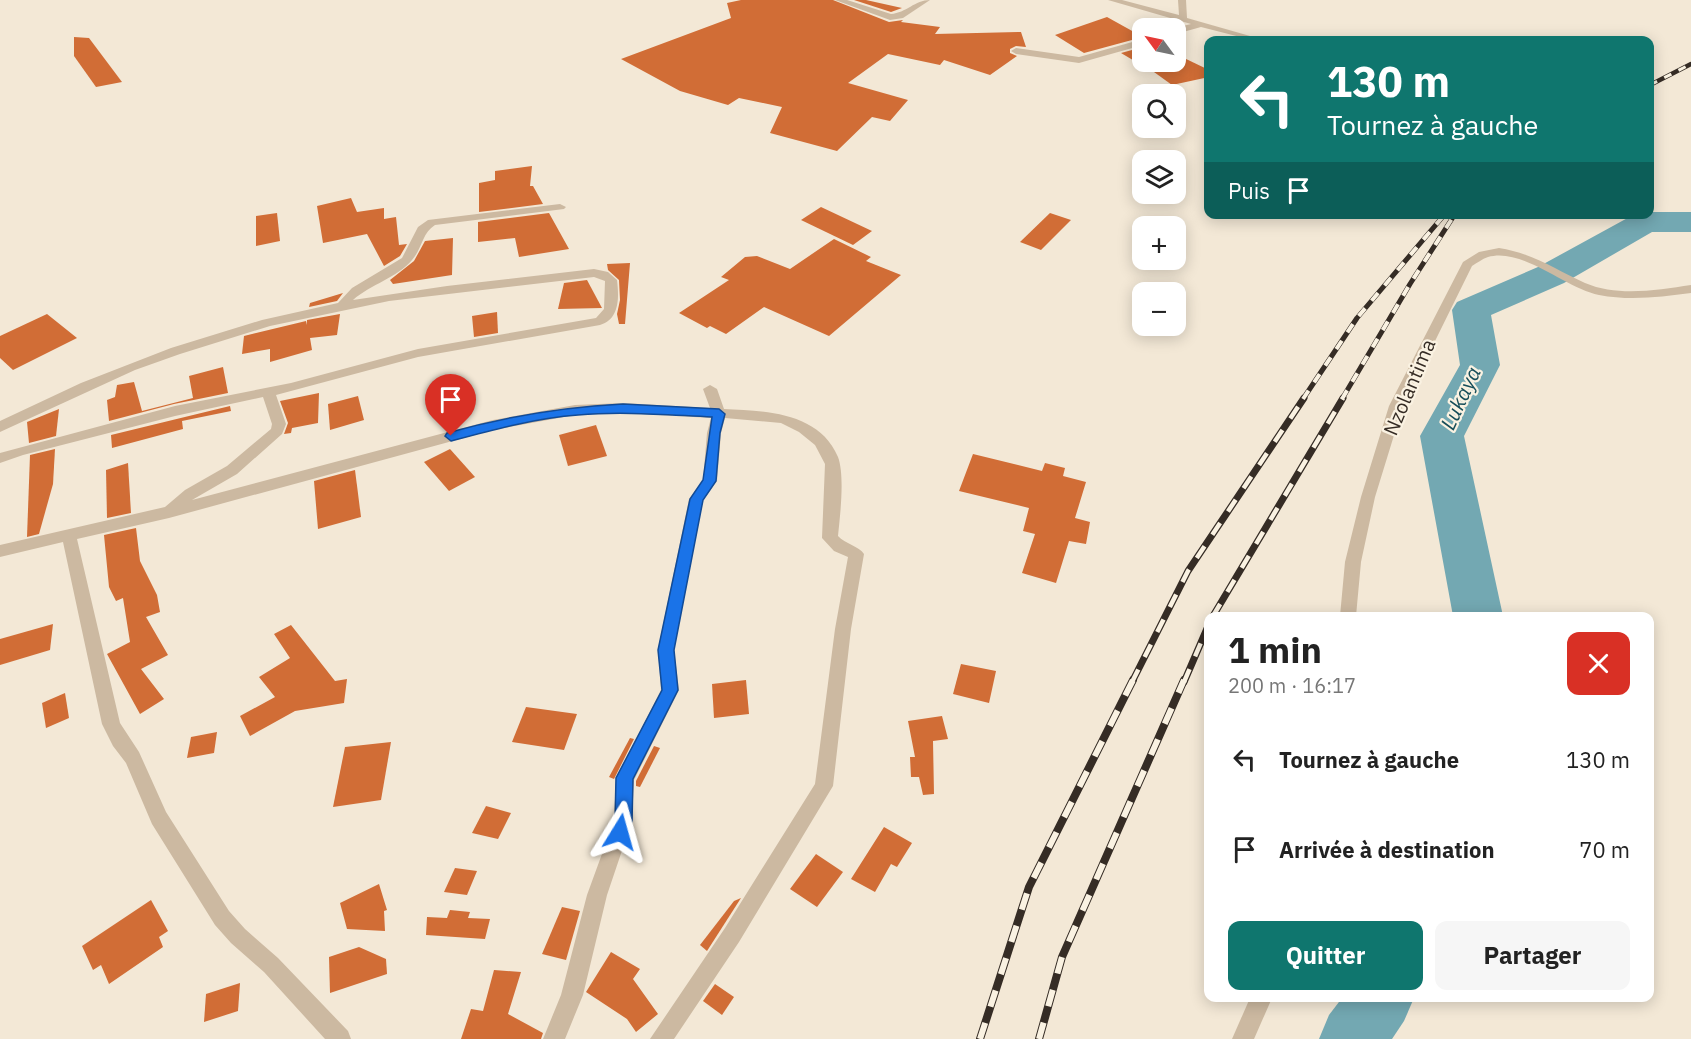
<!DOCTYPE html>
<html lang="fr">
<meta charset="utf-8">
<style>
:root{--surface:#fff;--page:#f6f6f6;--text:#222;--muted:#767676;--accent:#0f766e}
body{margin:0;font-family:"IBM Plex Sans",sans-serif;background:var(--page);color:var(--text);height:100vh;display:flex;flex-direction:column;font-size:22px;white-space:nowrap}
*{box-sizing:border-box;margin:0}
p{font-size:20px;color:var(--muted)}
.icon{flex:none;width:33px;height:33px;fill:none;stroke:currentColor;stroke-width:2;stroke-linecap:round;stroke-linejoin:round}
.map{position:relative;flex:1;overflow:hidden}
.side{position:absolute;left:1204px;top:612px;width:450px;height:390px;display:flex;flex-direction:column;background:var(--surface);border-radius:12px;box-shadow:0 3px 15px #0003}
.side>*{flex:none}
.banner{position:absolute;left:1204px;top:36px;width:450px;height:183px;border-radius:12px;box-shadow:0 3px 15px #0003;background:#0f766e;color:#fff;overflow:hidden}
.needle{width:39px;rotate:303deg}
.buttons{position:absolute;left:1132px;top:18px;display:grid;gap:12px}
.buttons a{display:grid;place-items:center;width:54px;height:54px;border-radius:12px;background:var(--surface);box-shadow:0 3px 15px #0003;font-size:30px}
.pin{position:absolute;display:grid;place-items:center;width:51px;height:51px;color:#fff;margin:-62px -26px;border-radius:50% 50% 50% 0;rotate:-45deg;box-shadow:0 0 6px #0007}
.pin .icon{rotate:45deg}
.me{position:absolute;width:66px;margin:-33px;rotate:8deg;stroke-linejoin:round;filter:drop-shadow(0 0 4px #0008)}
.turn{display:flex;align-items:center;gap:21px;height:126px;padding:0 24px;font-size:27px}
.turn .icon{width:78px;height:78px;stroke-width:2.5}
.turn b{display:block;font-size:42px;line-height:51px}
.then{display:flex;align-items:center;height:57px;padding:0 24px;background:#0003;gap:12px;font-size:22px}
.round{display:grid;place-items:center;flex:none;width:63px;height:63px;border-radius:12px;background:var(--page)}
.overview{display:flex;align-items:center;justify-content:space-between;height:102px;padding:0 24px}
h1{font-size:36px;font-weight:800;line-height:45px}
.action{display:flex;gap:12px;margin-top:auto;padding:12px 24px}
.action a{flex:1;height:69px;border-radius:12px;background:var(--accent);color:#fff;font-size:24px;font-weight:800;line-height:69px;text-align:center}
.action a+a{background:var(--page);color:var(--text)}
ul{padding:0;list-style:none}
li{display:flex;align-items:center;gap:18px;height:90px;padding:0 24px}
li div{flex:1}
li b{display:block;font-size:22px}
li em{font-style:normal}
.map>svg:first-child{display:block}
.lines{fill:none;stroke-linecap:round;stroke-linejoin:round}
.river{fill:#73a8b2;fill-rule:evenodd}
.building{fill:#d16d36}
.minor{fill:#ccb9a1;fill-rule:evenodd}
.rail-far3-casing{stroke:#352c25;stroke-width:4.5}
.rail-far2-casing{stroke:#352c25;stroke-width:5}
.rail-far1-casing{stroke:#352c25;stroke-width:7}
.rail-casing{stroke:#352c25;stroke-width:8}
.rail-far3{stroke:#faf2e2;stroke-width:3;stroke-dasharray:8;stroke-linecap:butt}
.rail-far2{stroke:#faf2e2;stroke-width:4;stroke-dasharray:10;stroke-linecap:butt}
.rail-far1{stroke:#faf2e2;stroke-width:4.5;stroke-dasharray:14;stroke-linecap:butt}
.rail{stroke:#faf2e2;stroke-width:6;stroke-dasharray:17;stroke-linecap:butt}
.route{fill:#1a73e8;stroke:#114b97;stroke-width:1.5}
.labels{text-anchor:middle;dominant-baseline:central;stroke-width:4.5;stroke-linejoin:round;paint-order:stroke}
.street-label{font-size:20px;fill:#352c25;stroke:#faf2e2}
.water-label{font-size:21px;font-style:italic;fill:#174e5a;stroke:#faf2e2}
</style>
<div class="map">
<svg width="1691" height="1039" viewBox="0 0 1691 1039">
<rect width="100%" height="100%" fill="#f3e8d6"/>
<g class="lines">
<g class="river">
<path d="M1650 212H1691V232H1652L1564 283 1491 315 1500 365 1464 436 1503 616H1453L1420 436 1460 365 1452 310 1457 302 1538 267 1633 215 1650 214Z"/>
<path d="M1342 998H1414L1404 1021 1392 1039H1319L1329 1015Z"/>
</g>
</g>
<g class="building">
<path d="M741 0H833L889 22 903 20 901 22 940 27 935 34 1021 32 1026 47 1016 46 1010 49V53L1017 56 990 75 944 60 940 65 888 54 848 83 908 100 890 121 872 117 837 151 770 133 782 107 739 98 728 105 680 91 621 59 731 18 727 3Z"/>
<path d="M854 0H866L902 8 891 12Z"/>
<path d="M1107 17 1143 37 1084 53 1055 35Z"/>
<path d="M74 37 89 38 122 82 96 87 74 56Z"/>
<path d="M1143 47V66L1121 53Z"/>
<path d="M1184 58 1209 70V77L1172 85 1154 72Z"/>
<path d="M532 166 530 186H533L543 204 479 212V183L495 180V171Z"/>
<path d="M351 198 357 212 384 208V219L396 217 399 245 407 244 400 256 384 266 367 234 323 243 317 206Z"/>
<path d="M821 207 872 231 853 245 801 220Z"/>
<path d="M277 213 280 241 256 246V216Z"/>
<path d="M549 213 569 249 519 257 515 238 478 242V222Z"/>
<path d="M1050 213 1071 220 1041 250 1020 242Z"/>
<path d="M453 238 452 275 393 284 390 280 414 261 425 241Z"/>
<path d="M834 239 871 257 866 261 901 275 829 336 764 307 726 334 710 326 707 328 679 313 729 280 721 277 745 257 757 256 790 269Z"/>
<path d="M630 263 625 324H619L617 314 620 300 619 280 608 270 607 264Z"/>
<path d="M587 280 602 308 558 309 564 283Z"/>
<path d="M343 293 337 301 309 307 310 303Z"/>
<path d="M497 312 498 333 474 337 472 316Z"/>
<path d="M47 314 77 338 13 370 0 358V336Z"/>
<path d="M340 314 337 335 310 338 312 350 270 362V349L242 354 244 336 306 321 307 325V320Z"/>
<path d="M223 367 228 393 174 404 109 421 107 400 115 397 117 385 134 382 142 411 193 398 189 376Z"/>
<path d="M319 393 318 423 292 428 291 433 284 434 288 423 280 401Z"/>
<path d="M358 396 364 420 330 430 328 404Z"/>
<path d="M230 406 231 411 182 421 183 429 112 448 111 435Z"/>
<path d="M59 409 56 436 29 443 27 422Z"/>
<path d="M596 425 607 456 568 466 559 435Z"/>
<path d="M55 449 53 484 39 534 27 537 30 455Z"/>
<path d="M450 449 475 477 449 491 424 462Z"/>
<path d="M973 454 1042 471 1045 463 1065 468 1063 476 1086 482 1075 518 1090 522 1086 544 1069 541 1056 583 1022 573 1035 534 1023 531 1029 508 959 491Z"/>
<path d="M128 463 131 513 107 518 106 470Z"/>
<path d="M355 470 361 517 318 529 314 481Z"/>
<path d="M136 528 140 561 157 595 160 612 146 617 168 655 141 669 164 699 140 714 107 654 130 642 123 598 116 601 109 587 104 535Z"/>
<path d="M53 624 50 650 0 665V639Z"/>
<path d="M291 625 335 681 347 679 344 703 295 711 250 736 240 716 275 697 259 677 290 658 274 634Z"/>
<path d="M961 664 996 671 989 703 953 694Z"/>
<path d="M746 680 749 714 714 718 712 684Z"/>
<path d="M65 693 69 718 46 728 42 703Z"/>
<path d="M526 707 577 714 564 750 512 742Z"/>
<path d="M942 716 948 739 933 741 934 794 923 795 919 777H911L910 757H915L908 721Z"/>
<path d="M217 732 214 753 187 758 191 737Z"/>
<path d="M630 738 634 739 614 779 609 777Z"/>
<path d="M391 742 381 800 333 807 345 747Z"/>
<path d="M654 746 660 748 640 787 636 786V781Z"/>
<path d="M486 806 511 813 498 839 472 833Z"/>
<path d="M884 827 912 843 897 867 891 864 875 892 851 879Z"/>
<path d="M816 854 843 872 817 907 790 889Z"/>
<path d="M455 868 477 871 467 895 444 892Z"/>
<path d="M379 884 387 910 384 911 385 931 347 929 340 903Z"/>
<path d="M741 898 707 951 700 945 734 901Z"/>
<path d="M151 900 168 931 159 937 163 947 109 984 101 965 93 970 82 946Z"/>
<path d="M562 907 580 911 566 960 542 954Z"/>
<path d="M450 910 470 912 468 918 490 919 485 939 426 935 427 917 447 918Z"/>
<path d="M359 947 386 959 387 974 330 993 329 957Z"/>
<path d="M611 952 640 969 633 979 658 1014 636 1032 627 1019 586 992Z"/>
<path d="M494 970 521 972 508 1014 543 1033 541 1039H461L471 1009 483 1011Z"/>
<path d="M240 983 238 1011 204 1022 206 994Z"/>
<path d="M715 984 734 997 722 1015 703 1001Z"/>
</g>
<g class="lines">
<g class="minor">
<path d="M835 0H847L891 14C906 13 915 0 930 0L903 18 890 20Z"/>
<path d="M1108 0H1122L1179 15 1178 0H1186L1187 18 1264 40H1252L1201 27 1176 34 1175 28 1191 24Z"/>
<path d="M1143 39V45L1079 63 1016 54 1011 51 1016 48 1079 57Z"/>
<path d="M560 204 566 207 564 209 435 225C422 233 422 249 412 260 397 278 371 284 353 300L447 286 594 269 608 272 617 280C619 297 620 319 600 325L418 357 276 395 286 424 282 434 237 474 192 500 493 420 575 405 623 403 710 408 703 389 710 385 717 389 724 409C765 411 819 412 838 457 845 476 840 516 838 536 845 544 859 546 864 554L851 629 833 786 739 942 674 1039H650L725 928 815 784 835 629 848 557 834 551 822 538 825 464 815 445 799 432 781 423 725 418 721 433 717 481 703 500 674 649 679 690 634 780 632 821 607 895 583 995 565 1039H543L561 995 587 895 614 821 616 779 661 690 658 649 689 499 703 480 707 433 711 418 623 413 575 415 493 430 169 518 77 539 120 723 139 752 166 812 229 911 245 929 278 958 348 1031 351 1039H325L264 972 231 943 215 925 152 824 126 763 113 746 102 724 63 542 0 557V545L165 507 185 490 227 466 271 429 272 424 263 397 175 416 23 455 0 463V453L175 406 291 383 418 349 596 318 604 309 605 281 594 277 389 301 270 326 180 354 135 370 0 432V421L81 383 171 348 262 320 338 303 352 288 402 258 418 227 428 220Z"/>
<path d="M1499 248C1532 253 1556 270 1585 283 1618 297 1657 290 1691 285V293C1661 297 1630 301 1599 295 1565 288 1522 247 1488 257 1482 259 1477 263 1472 266L1403 406 1375 497 1361 562 1356 616H1340L1345 562 1361 497 1389 406 1463 262 1479 252Z"/>
<path d="M1250 998H1272L1254 1039H1232Z"/>
</g>
<defs>
<path id="rail-far3" d="M1650 85 1691 64"/>
<g id="rail-far2">
<path d="M1303 399 1357 318 1445 214"/>
<path d="M1342 399 1410 284 1455 214"/>
</g>
<g id="rail-far1">
<path d="M1213 616 1343 398"/>
<path d="M1132 682 1188 571 1304 398"/>
<path d="M1184 682 1209 624"/>
</g>
<g id="rail">
<path d="M980 1039 1029 887 1133 680"/>
<path d="M1039 1039 1062 957 1184 680"/>
</g>
</defs>
<use href="#rail-far3" class="rail-far3-casing"/>
<use href="#rail-far2" class="rail-far2-casing"/>
<use href="#rail-far1" class="rail-far1-casing"/>
<use href="#rail" class="rail-casing"/>
<use href="#rail-far3" class="rail-far3"/>
<use href="#rail-far2" class="rail-far2"/>
<use href="#rail-far1" class="rail-far1"/>
<use href="#rail" class="rail"/>
</g>
<path class="route" d="M623 404 719 409 725 414 720 433 716 481 703 500 674 650 678 690 633 779 632 821 626 838 620 840 614 838 611 832 615 821 616 778 662 690 658 650 690 499 703 480 712 417C667 415 623 411 578 415 536 418 492 430 451 441L445 436 447 433C504 417 563 407 623 404Z"/>
<g class="labels">
<g class="street-label">
<text transform="translate(1409 387) rotate(-67)">Nzolantima</text>
</g>
<g class="water-label">
<text transform="translate(1460 398) rotate(-65)">Lukaya</text>
</g>
</g>
</svg>
<div class="buttons">
<a><svg class="needle" viewBox="-14 -14 28 28"><path d="M0-13l5 13h-10z" fill="#e53935"/><path d="M0 13l5-13h-10z" fill="#767676"/></svg></a>
<a><svg class="icon" aria-label="search" viewBox="0 0 24 24"><circle cx="10" cy="10" r="6"/><path d="M15 15l6 6"/></svg></a>
<a><svg class="icon" aria-label="layers" viewBox="0 0 24 24"><path d="M12 4l9 5-9 5-9-5zM3 14l9 5 9-5"/></svg></a>
<a>+</a>
<a>−</a>
</div>
<div class="pin" style="left:451px;top:436px;background:#d93025"><svg class="icon" aria-label="arrive" viewBox="0 0 24 24"><path d="M6 21V4h12l-3 4 3 4H6"/></svg></div>
<svg class="me" style="left:620px;top:832px" viewBox="-20 -20 40 40"><path d="M0-17L14 15 0 8-14 15z" fill="#1a73e8" stroke="#fff" stroke-width="4"/></svg>
<div class="banner">
<div class="turn"><svg class="icon" aria-label="left" viewBox="0 0 24 24"><path d="M17 20v-9H6M10 6l-5 5 5 5"/></svg><div><b>130 m</b>Tournez à gauche</div></div>
<div class="then">Puis<svg class="icon" aria-label="arrive" viewBox="0 0 24 24"><path d="M6 21V4h12l-3 4 3 4H6"/></svg></div>
</div>
<section class="side">
<div class="overview"><div><h1>1 min</h1><p>200 m · 16:17</p></div><a class="round" style="background:#d93025;color:#fff"><svg class="icon" aria-label="close" viewBox="0 0 24 24"><path d="M6 6l12 12M18 6L6 18"/></svg></a></div>
<ul>
<li><svg class="icon" aria-label="left" viewBox="0 0 24 24"><path d="M17 20v-9H6M10 6l-5 5 5 5"/></svg><div><b>Tournez à gauche</b></div><em>130 m</em></li>
<li><svg class="icon" aria-label="arrive" viewBox="0 0 24 24"><path d="M6 21V4h12l-3 4 3 4H6"/></svg><div><b>Arrivée à destination</b></div><em>70 m</em></li>
</ul>
<div class="action"><a>Quitter</a><a>Partager</a></div>
</section>
</div>
